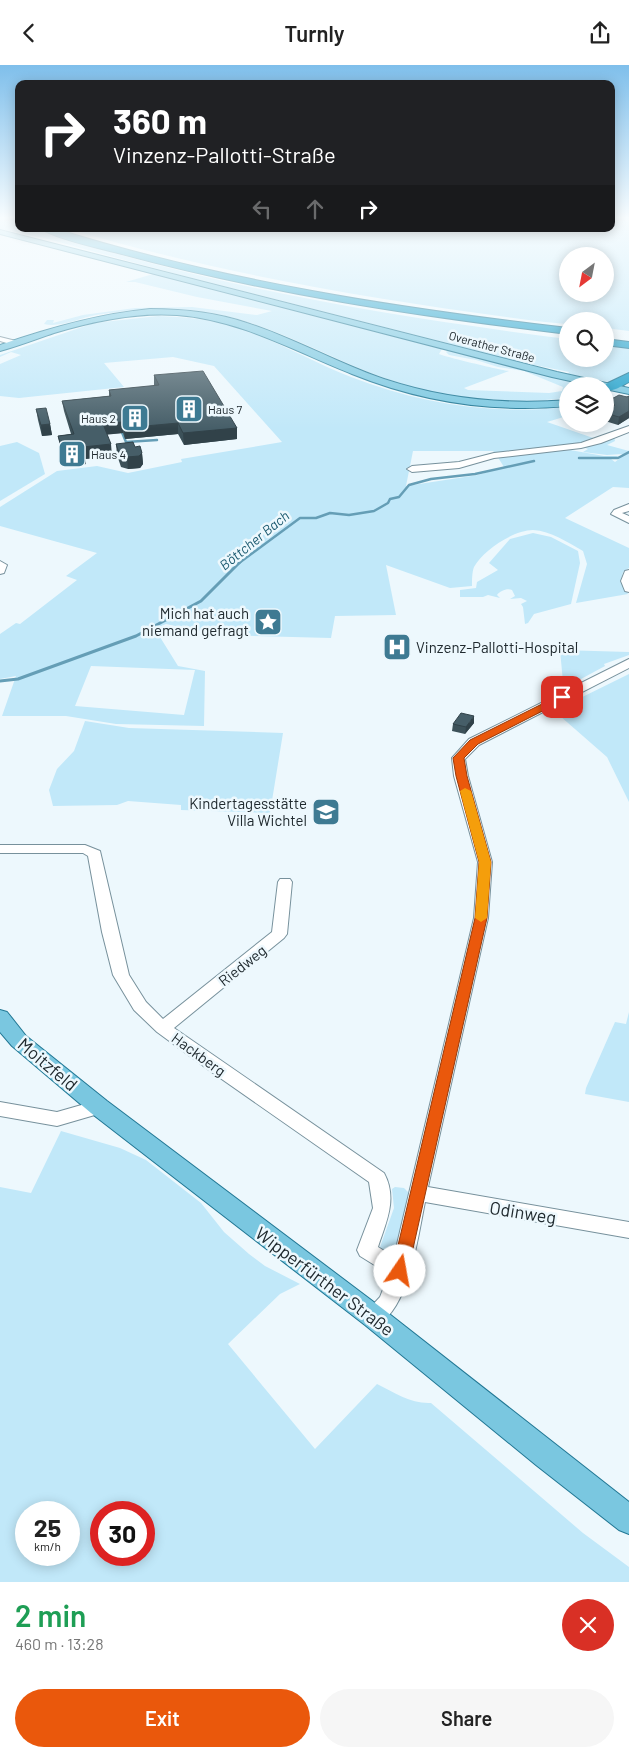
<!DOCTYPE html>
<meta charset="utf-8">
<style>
:root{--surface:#fff;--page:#f6f6f6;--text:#222;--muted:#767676;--accent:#ea580c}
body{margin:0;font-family:Barlow,sans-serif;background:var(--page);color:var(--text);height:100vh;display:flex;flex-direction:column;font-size:19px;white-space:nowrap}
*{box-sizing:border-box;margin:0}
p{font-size:16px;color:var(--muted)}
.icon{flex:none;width:28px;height:28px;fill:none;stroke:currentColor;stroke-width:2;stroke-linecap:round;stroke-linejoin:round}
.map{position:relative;height:1517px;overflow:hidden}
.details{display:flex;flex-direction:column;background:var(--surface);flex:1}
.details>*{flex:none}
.top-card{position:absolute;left:15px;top:15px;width:600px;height:152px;border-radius:10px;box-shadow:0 2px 12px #0003;background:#202124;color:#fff;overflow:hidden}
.needle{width:32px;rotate:212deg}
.tools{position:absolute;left:559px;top:182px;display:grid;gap:10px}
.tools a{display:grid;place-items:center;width:55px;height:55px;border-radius:50%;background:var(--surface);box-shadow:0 2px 12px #0003;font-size:25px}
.speed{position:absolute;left:15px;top:1436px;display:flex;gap:10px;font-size:25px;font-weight:700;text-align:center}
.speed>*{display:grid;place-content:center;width:65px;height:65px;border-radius:50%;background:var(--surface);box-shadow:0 2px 12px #0003;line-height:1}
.speed small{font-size:12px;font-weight:400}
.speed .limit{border:8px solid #d22;background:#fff;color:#111}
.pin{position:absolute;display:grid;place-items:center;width:42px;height:42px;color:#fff;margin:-21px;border-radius:10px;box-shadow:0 2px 8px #0006}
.me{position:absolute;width:55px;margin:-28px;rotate:12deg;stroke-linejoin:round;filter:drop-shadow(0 0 4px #0008)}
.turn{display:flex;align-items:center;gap:18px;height:105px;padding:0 15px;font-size:22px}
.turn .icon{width:65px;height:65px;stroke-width:2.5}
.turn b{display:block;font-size:35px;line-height:42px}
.lanes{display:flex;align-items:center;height:48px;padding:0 15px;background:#0003;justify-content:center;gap:25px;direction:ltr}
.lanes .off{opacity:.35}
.round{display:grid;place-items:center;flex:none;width:52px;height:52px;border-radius:26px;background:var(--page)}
.summary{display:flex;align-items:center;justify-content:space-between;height:85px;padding:0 15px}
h1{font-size:30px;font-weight:600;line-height:38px;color:#1e9e55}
.primary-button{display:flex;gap:10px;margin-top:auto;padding:10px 15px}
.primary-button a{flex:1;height:58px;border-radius:30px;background:var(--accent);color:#fff;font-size:20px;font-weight:600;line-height:58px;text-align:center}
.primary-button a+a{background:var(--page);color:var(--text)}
header{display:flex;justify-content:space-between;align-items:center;height:65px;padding:0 15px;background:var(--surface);font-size:22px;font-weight:600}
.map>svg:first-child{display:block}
.green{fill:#c1e8f9;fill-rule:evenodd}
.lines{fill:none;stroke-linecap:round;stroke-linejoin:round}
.stream-far1{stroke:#659eb6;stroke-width:2.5}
.stream{stroke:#659eb6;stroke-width:3}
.minor-casing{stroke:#77919c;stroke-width:2}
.major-casing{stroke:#217794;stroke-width:2}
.highway-casing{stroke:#217794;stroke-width:2}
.minor{fill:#fff;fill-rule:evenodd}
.major{fill:#7ac7e0;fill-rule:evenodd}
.highway{fill:#21a1cb;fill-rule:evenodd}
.wall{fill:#3c5159}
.shaded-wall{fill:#314249}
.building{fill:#465e68;stroke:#314249}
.route{fill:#ea580c;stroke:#983908}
.slow{fill:#f59e0b}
.labels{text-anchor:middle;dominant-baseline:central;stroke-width:5;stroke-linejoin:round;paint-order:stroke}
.far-street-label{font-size:12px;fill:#202a2f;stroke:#edf8fd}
.far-poi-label{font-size:12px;fill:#202a2f;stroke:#edf8fd;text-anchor:start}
.far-water-label{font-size:14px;font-style:italic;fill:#19586e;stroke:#edf8fd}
.poi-label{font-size:15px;fill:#202a2f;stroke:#edf8fd;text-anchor:end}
.street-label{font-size:15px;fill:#202a2f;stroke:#edf8fd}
.near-street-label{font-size:18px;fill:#202a2f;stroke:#edf8fd}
</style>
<header><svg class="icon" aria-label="back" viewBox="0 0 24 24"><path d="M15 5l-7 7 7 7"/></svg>Turnly<svg class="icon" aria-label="share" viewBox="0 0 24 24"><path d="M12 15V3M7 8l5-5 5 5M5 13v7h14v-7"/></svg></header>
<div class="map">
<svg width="629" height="1517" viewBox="0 0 629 1517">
<rect width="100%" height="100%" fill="#edf8fd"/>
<g class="green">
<path d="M0 152 19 157V164H37C209 222 388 251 567 274L568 294H605V279L629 282V307L609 317 568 309 569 307 525 298 191 213 44 173 0 164Z"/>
<path d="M611 152H629V266L605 263V256H568L567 259 545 257C382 236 227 211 69 164H611ZM568 191H605V229H568Z"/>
<path d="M153 209 442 284 439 289C442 291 500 305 509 306L464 323 468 325 549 328 562 326 563 322 524 306 498 302 476 295 449 290 446 287 448 285 579 319 581 321H568L567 333C501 341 433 333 371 308 316 286 264 256 205 247 169 242 131 244 96 250 80 253 60 263 44 259L47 255H54L53 258 83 250 135 243 192 242 257 250 272 246 197 232 135 217H126Z"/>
<path d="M158 251C185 252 210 254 236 262 276 275 312 297 351 312 420 339 494 350 567 342V351L547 357 599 375 589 378 496 389 493 386H413L406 421 478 410 504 402 497 391 570 385 604 391H619L611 394 615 397 619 394 622 389 607 390 583 387 588 384 583 382 614 371 615 376 607 380 629 386V423L613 422 565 453 629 483V503L623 507 621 515 628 529 576 538 587 499 583 486C567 477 551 466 533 465 514 465 483 485 474 502 472 507 472 515 472 521L450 523 386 500 396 550 335 551 331 573 218 570 166 559 155 564 178 601 205 606 204 661 116 659 66 651H2L16 611 0 614V569L16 558 20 559 77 515 66 511 97 488 0 461V442L57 406 97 401 128 408 182 397 181 394 282 377 214 301 173 292 104 298 124 322 19 333 0 331V299L21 290 11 287 0 292V290L94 258ZM91 601 195 605 184 650 75 641Z"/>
<path d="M17 377 39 388 45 409 0 436V381Z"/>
<path d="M533 468 551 472 578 486 580 498 571 539 534 549 528 558 525 559 523 542 521 539 527 536 521 533 510 534 515 531 512 525C507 523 500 526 497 530L500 533 488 530 483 532H460V525L476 523 477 517 498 505 489 498 510 474Z"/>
<path d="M560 585 629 587V590L604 599 605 601 568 621 563 617Z"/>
<path d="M629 609V761V737L607 692 552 644H558Z"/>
<path d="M85 656 129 663 283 668 270 748 181 745V740L128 736 117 740 53 741 49 725 57 704 74 686Z"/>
<path d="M629 947V1037L585 1029 586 1023 615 957 626 959Z"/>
<path d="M61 1066 120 1083 146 1095 201 1138 224 1167 249 1189 265 1201 300 1219 280 1229 228 1279 315 1384 377 1319C395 1328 411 1339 431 1338L583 1468 629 1502V1517H0V1122L31 1128ZM26 1448H69V1490H26ZM101 1448H144V1490H101Z"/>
<path d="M395 1122 404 1123 408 1127V1138L396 1186 394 1189 387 1191 382 1189 380 1182 394 1143 392 1124Z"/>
</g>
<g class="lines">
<g class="stream-far1">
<path d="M121 365 126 377 157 375"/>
<path d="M579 393H618L629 387"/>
<path d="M239 498 300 453H316L330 448 349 450 374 446 388 438 390 434 399 432 409 420 431 414 475 409 534 396"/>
</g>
<path class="stream" d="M0 616 18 614 136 571 201 536 240 497"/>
<defs>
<g id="minor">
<path d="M0 272 16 276 17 278 13 280 0 276Z"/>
<path d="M629 361V367L601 378 581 383 494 393 459 403 412 407 407 404 412 401 459 397 494 388 581 378Z"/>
<path d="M629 439V446L622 448 629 451V458L611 449 614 445Z"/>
<path d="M0 496 7 500 4 508 0 509Z"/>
<path d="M629 505V527L625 526 621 516 625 506Z"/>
<path d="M629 594V603L479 680 465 694 468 711 492 797 488 853 428 1122 629 1157V1173L425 1137C418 1170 409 1248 374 1261L367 1258 364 1252 367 1246 380 1232 389 1209 360 1191 357 1185 373 1143 369 1117 213 1008 157 967 134 945 113 910 102 867 88 791 83 788H0V780H85L100 786 129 910 146 937 163 954 272 867 278 817 280 814H290L292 817 287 869 284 873 174 963 384 1108C398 1134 386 1157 378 1182L394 1192 474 853 478 797 454 711 452 693 469 674Z"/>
<path d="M99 1035 105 1037 108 1042 105 1047 57 1061 0 1051V1037L57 1047Z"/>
</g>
<g id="major">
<path d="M0 165 557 307 629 323V329L605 324V321H593L552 312 0 169Z"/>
<path d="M150 244C183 244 215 247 247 258 294 273 337 298 384 314 444 334 505 340 568 335V341C494 348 421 337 352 309 294 286 241 255 177 250 136 247 94 256 54 268 36 274 18 281 0 286V280C49 263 98 249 150 244Z"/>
<path d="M0 945 7 947 26 971 107 1036 383 1244 629 1437V1469L619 1465 536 1400 365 1260 91 1048 12 981 0 967Z"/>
</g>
<g id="highway">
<path d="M10 152H19V156L11 154Z"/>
<path d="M42 164H56C222 216 395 243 568 263V269C416 251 265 228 118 188 102 184 53 173 42 164Z"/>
<path d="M605 274 629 277V283L605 280Z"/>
<path d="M629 308V317C621 321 613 328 605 324L606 319Z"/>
</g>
</defs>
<use href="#minor" class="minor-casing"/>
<use href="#major" class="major-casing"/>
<use href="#highway" class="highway-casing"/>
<use href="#minor" class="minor"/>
<use href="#major" class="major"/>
<use href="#highway" class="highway"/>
</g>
<g class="wall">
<path d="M154 310 237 363V374L184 380 178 369 125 374 123 368 107 369 112 391 85 394 86 399 66 402 60 382 58 371 71 369 64 346 62 336 109 331V325L154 321Z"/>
<path d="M629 331V353L618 360 605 356V345L606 337Z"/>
<path d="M36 344 50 359 52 370 42 371 38 355Z"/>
<path d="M116 379 135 382 142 388 143 399 140 403 128 404 121 402 117 390Z"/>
<path d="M474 658 465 669 452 666 453 659Z"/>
</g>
<g class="shaded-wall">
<path d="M629 346V353L618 360 619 352Z"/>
<path d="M122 357 123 368 104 370 103 359Z"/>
<path d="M178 358V369L125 374 124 363Z"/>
<path d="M50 359 52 370 42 371 41 360Z"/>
<path d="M237 363V374L184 380 183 368Z"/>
<path d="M111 379 112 391 85 394 86 399 66 402 64 390 83 382Z"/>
<path d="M142 388 143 399 140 403 128 404 127 392Z"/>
<path d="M474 651V658L465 669 466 662Z"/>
</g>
<g class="building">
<path d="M203 306 237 363 183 368 178 358 124 363 122 357 103 359 111 379 83 382 85 388 64 390 58 371 74 369 62 336 111 331 109 325 159 320 154 310Z"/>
<path d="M619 330 627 332 629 331V346L619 352 605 348V345L615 340 606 337Z"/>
<path d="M46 343 50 359 41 360 36 344Z"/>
<path d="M133 377 135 382 140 381 142 388 139 391 127 392 120 391 116 379Z"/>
<path d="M461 648 474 651 466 662 453 659Z"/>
</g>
<linearGradient id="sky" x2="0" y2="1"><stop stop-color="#7fbfeb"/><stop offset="0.42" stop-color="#f7fcfe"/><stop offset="1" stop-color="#f7fcfe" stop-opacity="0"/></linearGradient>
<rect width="629" height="364" fill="url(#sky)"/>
<path class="route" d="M562 629 567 632 566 634 478 679 464 693 467 711 491 797 487 853 408 1206 406 1211 400 1213 395 1211 392 1206 475 853 479 797 456 711 453 693 470 675Z"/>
<path class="slow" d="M465 723 471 726 491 797 487 853 481 857 475 853 479 797 460 726Z"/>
<defs>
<symbol id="building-square" viewBox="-11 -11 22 22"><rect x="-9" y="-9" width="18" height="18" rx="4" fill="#3e7a92" stroke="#edf8fd"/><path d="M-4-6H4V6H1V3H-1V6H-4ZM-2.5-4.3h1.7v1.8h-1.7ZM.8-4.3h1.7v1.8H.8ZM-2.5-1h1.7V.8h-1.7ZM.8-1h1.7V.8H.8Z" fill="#fff"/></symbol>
<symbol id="sight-square" viewBox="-11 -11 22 22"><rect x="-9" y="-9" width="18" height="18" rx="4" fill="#3e7a92" stroke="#edf8fd"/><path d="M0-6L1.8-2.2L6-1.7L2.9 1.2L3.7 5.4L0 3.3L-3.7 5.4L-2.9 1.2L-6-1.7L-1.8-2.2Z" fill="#fff"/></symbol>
<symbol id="hospital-square" viewBox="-11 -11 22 22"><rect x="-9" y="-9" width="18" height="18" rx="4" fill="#3e7a92" stroke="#edf8fd"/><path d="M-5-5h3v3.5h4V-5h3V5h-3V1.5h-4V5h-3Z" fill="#fff"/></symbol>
<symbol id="school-square" viewBox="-11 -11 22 22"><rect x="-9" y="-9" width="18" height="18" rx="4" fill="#3e7a92" stroke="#edf8fd"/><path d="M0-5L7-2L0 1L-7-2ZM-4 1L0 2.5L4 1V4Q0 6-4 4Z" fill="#fff"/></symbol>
</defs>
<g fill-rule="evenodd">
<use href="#building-square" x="173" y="328" width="32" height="32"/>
<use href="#building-square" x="119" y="337" width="32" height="32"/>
<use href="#building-square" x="56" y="373" width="32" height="32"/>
<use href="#sight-square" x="252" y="541" width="32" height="32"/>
<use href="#hospital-square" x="381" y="566" width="32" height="32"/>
<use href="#school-square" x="310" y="731" width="32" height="32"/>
</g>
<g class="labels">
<g class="far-street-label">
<text transform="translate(492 281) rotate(15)">Overather Straße</text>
</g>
<g class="far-poi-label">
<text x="208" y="344">Haus 7</text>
<text x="116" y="353" text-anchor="end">Haus 2</text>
<text x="91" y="389">Haus 4</text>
</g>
<g class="far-water-label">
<text transform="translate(254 475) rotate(-39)">Böttcher Bach</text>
</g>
<g class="poi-label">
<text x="249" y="548">Mich hat auch<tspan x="249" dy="17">niemand gefragt</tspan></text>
<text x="416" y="582" text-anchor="start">Vinzenz-Pallotti-Hospital</text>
<text x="307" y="738">Kindertagesstätte<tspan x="307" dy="17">Villa Wichtel</tspan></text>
</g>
<g class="street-label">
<text transform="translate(242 900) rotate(-38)">Riedweg</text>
<text transform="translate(199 989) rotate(36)">Hackberg</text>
</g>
<g class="near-street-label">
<text transform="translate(48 999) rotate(40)">Moitzfeld</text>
<text transform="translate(523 1147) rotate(9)">Odinweg</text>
<text transform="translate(325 1216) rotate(37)">Wipperfürther Straße</text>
</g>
</g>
</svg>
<div class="tools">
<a><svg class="needle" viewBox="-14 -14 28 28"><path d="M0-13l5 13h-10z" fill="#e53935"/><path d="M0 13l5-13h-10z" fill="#767676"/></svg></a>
<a><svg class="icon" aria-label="search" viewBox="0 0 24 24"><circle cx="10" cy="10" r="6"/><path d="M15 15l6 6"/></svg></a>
<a><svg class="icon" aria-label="layers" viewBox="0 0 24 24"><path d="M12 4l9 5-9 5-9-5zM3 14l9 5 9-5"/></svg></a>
</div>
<div class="speed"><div>25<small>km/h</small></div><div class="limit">30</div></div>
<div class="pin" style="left:562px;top:632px;background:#d93025"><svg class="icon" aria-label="arrive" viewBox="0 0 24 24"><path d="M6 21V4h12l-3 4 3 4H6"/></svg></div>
<svg class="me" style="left:400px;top:1206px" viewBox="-20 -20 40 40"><circle r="19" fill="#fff"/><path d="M0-13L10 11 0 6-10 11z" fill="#ea580c"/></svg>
<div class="top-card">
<div class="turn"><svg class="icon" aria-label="right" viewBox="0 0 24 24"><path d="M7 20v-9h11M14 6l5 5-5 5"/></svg><div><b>360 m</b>Vinzenz-Pallotti-Straße</div></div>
<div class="lanes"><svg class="icon off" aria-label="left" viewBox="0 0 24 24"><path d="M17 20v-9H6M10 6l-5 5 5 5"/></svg><svg class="icon off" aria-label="ahead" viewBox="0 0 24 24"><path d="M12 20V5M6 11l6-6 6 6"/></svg><svg class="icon" aria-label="right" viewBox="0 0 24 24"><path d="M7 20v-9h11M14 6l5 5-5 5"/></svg></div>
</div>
</div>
<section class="details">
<div class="summary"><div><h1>2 min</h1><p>460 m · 13:28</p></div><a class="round" style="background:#d93025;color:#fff"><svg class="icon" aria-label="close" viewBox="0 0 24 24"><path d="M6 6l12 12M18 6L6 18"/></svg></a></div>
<div class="primary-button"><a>Exit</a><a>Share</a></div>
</section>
